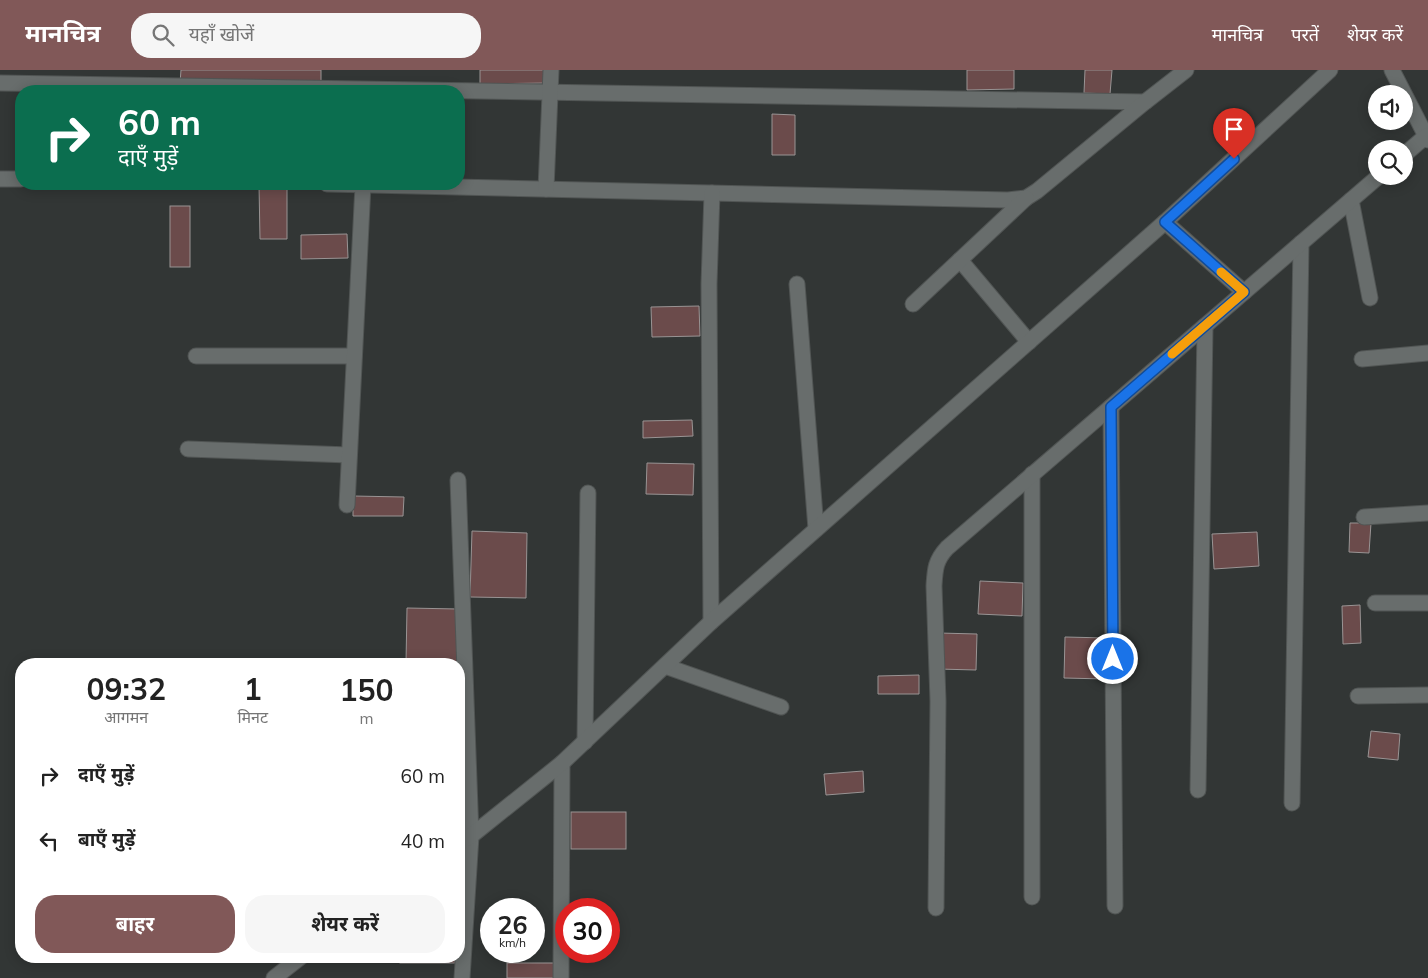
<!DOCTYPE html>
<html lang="hi">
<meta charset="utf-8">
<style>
:root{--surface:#fff;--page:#f6f6f6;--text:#222;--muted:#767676;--accent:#815858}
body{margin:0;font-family:Mulish,"Noto Sans Devanagari",sans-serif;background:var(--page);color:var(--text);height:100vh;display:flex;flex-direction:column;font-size:19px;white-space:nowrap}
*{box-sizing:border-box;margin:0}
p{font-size:16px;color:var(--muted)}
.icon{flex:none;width:28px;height:28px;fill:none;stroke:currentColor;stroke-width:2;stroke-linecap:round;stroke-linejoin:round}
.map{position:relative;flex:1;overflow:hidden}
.details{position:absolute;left:15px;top:588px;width:450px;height:305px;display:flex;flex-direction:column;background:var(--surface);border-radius:20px;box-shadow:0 2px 12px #0003}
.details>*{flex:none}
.guide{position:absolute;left:15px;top:15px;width:450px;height:105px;border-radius:20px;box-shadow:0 2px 12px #0003;background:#0b6e4f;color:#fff;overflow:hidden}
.buttons{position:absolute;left:1368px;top:15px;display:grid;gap:10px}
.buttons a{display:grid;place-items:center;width:45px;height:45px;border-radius:50%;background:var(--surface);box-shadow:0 2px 12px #0003;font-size:25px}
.speed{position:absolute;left:480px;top:828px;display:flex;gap:10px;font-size:25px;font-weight:700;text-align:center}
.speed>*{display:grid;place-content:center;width:65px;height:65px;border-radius:50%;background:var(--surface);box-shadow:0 2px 12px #0003;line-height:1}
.speed small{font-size:12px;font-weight:400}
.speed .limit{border:8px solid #d22;background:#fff;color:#111}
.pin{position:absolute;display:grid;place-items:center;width:42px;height:42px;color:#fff;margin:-51px -21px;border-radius:50% 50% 50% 0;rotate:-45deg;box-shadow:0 0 5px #0007}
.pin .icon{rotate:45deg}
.me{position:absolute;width:55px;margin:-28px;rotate:0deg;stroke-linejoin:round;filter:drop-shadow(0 0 4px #0008)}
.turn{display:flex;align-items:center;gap:18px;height:105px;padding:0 20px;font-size:22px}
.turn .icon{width:65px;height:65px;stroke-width:2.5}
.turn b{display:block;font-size:35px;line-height:42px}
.eta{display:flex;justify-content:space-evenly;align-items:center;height:85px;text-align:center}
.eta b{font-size:30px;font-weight:700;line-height:35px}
.action{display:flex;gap:10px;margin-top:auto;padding:10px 20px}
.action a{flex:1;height:58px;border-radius:20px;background:var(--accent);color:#fff;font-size:20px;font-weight:700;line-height:58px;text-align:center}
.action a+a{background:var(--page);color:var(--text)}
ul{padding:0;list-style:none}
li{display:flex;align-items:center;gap:15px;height:65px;padding:0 20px}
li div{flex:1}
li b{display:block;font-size:19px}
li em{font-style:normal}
header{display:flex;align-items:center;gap:30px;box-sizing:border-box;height:70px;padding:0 25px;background:var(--accent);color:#fff}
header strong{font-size:24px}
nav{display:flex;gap:28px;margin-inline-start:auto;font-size:18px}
.search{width:350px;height:45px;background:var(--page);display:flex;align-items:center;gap:12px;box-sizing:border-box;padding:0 18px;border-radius:20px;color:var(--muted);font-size:19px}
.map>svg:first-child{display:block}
.building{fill:#6b4b4b;stroke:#999494}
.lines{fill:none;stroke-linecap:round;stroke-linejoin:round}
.minor-casing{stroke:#515554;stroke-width:17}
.tertiary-casing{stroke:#515554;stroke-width:17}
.minor{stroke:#686d6c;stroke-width:15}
.tertiary{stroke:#686d6c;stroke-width:15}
.route-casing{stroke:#114b97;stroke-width:12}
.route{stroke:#1a73e8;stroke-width:9}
.slow{stroke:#f59e0b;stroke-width:9}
</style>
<header>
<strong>मानचित्र</strong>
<div class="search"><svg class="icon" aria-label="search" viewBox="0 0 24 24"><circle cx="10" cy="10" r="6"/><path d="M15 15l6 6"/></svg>यहाँ खोजें</div>
<nav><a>मानचित्र</a><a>परतें</a><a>शेयर करें</a></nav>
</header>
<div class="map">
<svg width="1428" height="908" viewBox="0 0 1428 908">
<rect width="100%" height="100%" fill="#323635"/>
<g class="building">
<path d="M181 0H321V17L180 13Z"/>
<path d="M480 0H546V13L480 14Z"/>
<path d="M967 0H1014V19L967 20Z"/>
<path d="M1085 0H1112L1110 24 1084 23Z"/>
<path d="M772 44 795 45V85H772Z"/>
<path d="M259 115H287V169H260Z"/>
<rect x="170" y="136" width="20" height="61"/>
<path d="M347 164 348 188 301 189V165Z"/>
<path d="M699 236 700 266 652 267 651 237Z"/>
<path d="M692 350 693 366 643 368V351Z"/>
<path d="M647 393 694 394 693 425 646 424Z"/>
<path d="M353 426 404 427 403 446H353Z"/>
<path d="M1350 453H1371L1369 483 1349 482Z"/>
<path d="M472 461 527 463 526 528 470 527Z"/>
<path d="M1257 462 1259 496 1214 499 1212 464Z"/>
<path d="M980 511 1023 513 1022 546 978 544Z"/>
<path d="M1360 535 1361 573 1343 574 1342 536Z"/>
<path d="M407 538 458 539V594L406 593Z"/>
<path d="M939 563 977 564 976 600 938 599Z"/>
<path d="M1065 567 1107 568 1106 609 1064 608Z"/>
<path d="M919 605V624H878V606Z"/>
<path d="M1371 661 1400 664 1398 690 1368 687Z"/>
<path d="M863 701 864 722 826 725 824 704Z"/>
<rect x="571" y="742" width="55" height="37"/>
<rect x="400" y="886" width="55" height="7"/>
<rect x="507" y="893" width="50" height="15"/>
</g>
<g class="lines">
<defs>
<g id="minor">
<path d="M1392 0 1428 70"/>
<path d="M0 13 1145 32"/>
<path d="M1404 85 1426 66"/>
<path d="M0 109H21"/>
<path d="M327 114 1008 130 1026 128 1037 121 1145 32 1186 0"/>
<path d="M546 119 551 0"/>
<path d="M1351 130 1370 228"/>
<path d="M1165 152 1244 222"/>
<path d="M960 190 1029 272"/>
<path d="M797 214 816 459"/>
<path d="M913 234 1026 128"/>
<path d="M196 286H354"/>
<path d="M1362 289 1428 283"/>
<path d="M1111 337 1115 836"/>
<path d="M188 379 349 385"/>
<path d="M458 410 471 766 462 908"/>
<path d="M347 435 363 115"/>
<path d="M1364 447 1428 443"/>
<path d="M1375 533H1428"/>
<path d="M711 552 709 214 712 123"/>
<path d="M665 596 781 637"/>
<path d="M1358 626 1428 625"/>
<path d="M585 672 588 423"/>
<path d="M1198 720 1205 256"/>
<path d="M1292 733 1301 173"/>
<path d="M1032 827V404"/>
<path d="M936 838 938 631 934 516C935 500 935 491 947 478L1379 106"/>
<path d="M561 908 562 693"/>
</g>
<g id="tertiary">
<path d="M459 773 471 766 562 693 711 552 1165 152 1330 0"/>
<path d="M274 908 302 886"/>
</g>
</defs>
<use href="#minor" class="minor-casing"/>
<use href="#tertiary" class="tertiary-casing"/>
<use href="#minor" class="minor"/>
<use href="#tertiary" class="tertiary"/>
</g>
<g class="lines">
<defs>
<path id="route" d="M1113 589 1111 337 1244 222 1165 152 1234 89"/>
</defs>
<use href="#route" class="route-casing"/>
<use href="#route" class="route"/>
<path class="slow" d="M1172 284 1244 222 1221 202"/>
</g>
</svg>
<div class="buttons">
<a><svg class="icon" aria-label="sound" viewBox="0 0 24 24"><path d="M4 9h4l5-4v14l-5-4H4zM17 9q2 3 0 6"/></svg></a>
<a><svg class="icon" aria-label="search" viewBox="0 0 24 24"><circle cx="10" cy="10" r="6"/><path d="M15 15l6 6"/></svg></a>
</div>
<div class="speed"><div>26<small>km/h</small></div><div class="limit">30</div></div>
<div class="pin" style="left:1234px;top:89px;background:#d93025"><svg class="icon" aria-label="arrive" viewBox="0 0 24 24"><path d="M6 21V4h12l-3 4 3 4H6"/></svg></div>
<svg class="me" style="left:1113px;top:589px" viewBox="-20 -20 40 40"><circle r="17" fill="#1a73e8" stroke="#fff" stroke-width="3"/><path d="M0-11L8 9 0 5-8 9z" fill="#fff"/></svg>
<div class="guide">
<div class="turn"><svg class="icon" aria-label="right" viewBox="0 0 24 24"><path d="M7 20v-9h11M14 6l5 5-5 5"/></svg><div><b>60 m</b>दाएँ मुड़ें</div></div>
</div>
<section class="details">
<div class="eta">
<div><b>09:32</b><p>आगमन</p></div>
<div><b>1</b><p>मिनट</p></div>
<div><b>150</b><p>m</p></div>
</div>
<ul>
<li><svg class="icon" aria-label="right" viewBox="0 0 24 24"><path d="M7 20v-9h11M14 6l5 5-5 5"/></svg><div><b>दाएँ मुड़ें</b></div><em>60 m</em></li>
<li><svg class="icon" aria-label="left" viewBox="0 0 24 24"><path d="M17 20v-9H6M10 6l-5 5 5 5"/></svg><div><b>बाएँ मुड़ें</b></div><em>40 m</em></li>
</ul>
<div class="action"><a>बाहर</a><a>शेयर करें</a></div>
</section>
</div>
